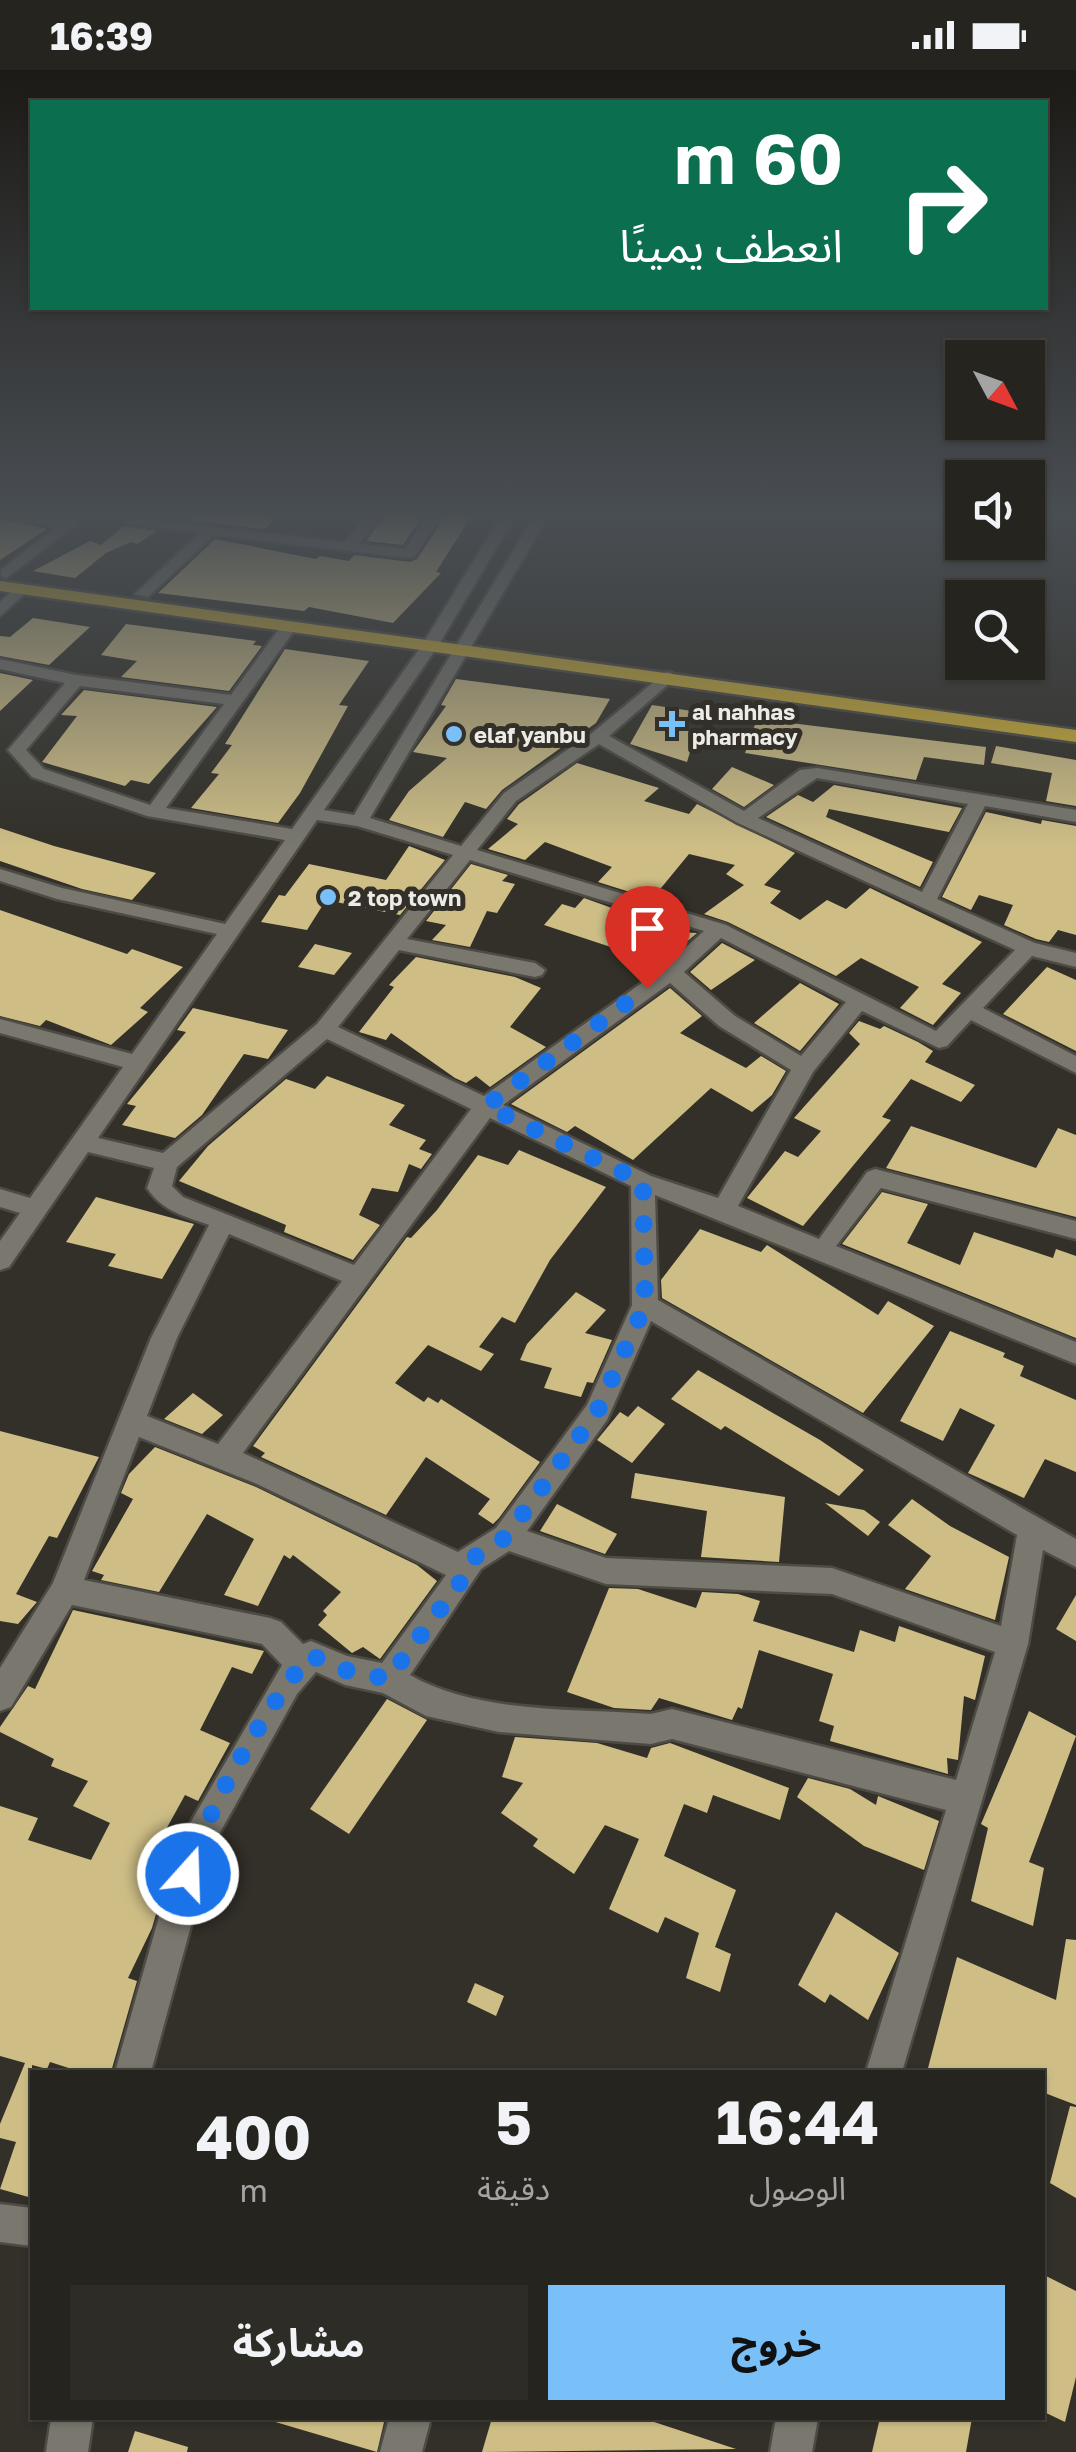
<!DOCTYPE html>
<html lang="ar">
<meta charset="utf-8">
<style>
:root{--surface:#26241e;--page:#2e2c27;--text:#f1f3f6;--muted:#a4a4a4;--line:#42413c;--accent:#79bff8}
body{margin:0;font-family:"Golos Text","Noto Sans Arabic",sans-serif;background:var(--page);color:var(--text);direction:rtl;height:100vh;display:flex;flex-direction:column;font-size:38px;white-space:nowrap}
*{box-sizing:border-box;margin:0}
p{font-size:32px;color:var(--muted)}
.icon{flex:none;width:55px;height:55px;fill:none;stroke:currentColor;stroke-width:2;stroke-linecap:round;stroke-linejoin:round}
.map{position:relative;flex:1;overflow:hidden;direction:ltr}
.details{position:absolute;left:30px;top:2000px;width:1015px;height:350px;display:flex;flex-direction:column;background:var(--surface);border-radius:0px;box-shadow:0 2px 8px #0004,0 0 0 2px var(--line);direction:rtl}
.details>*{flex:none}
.hud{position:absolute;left:30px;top:30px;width:1018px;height:210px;border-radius:0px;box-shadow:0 2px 8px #0004,0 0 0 2px var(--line);direction:rtl;background:#0b6e4f;color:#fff;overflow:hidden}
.needle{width:65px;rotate:131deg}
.controls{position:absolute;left:945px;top:270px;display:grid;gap:20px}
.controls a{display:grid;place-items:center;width:100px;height:100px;border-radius:0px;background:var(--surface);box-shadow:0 2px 8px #0004,0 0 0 2px var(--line);font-size:50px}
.pin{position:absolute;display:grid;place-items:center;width:85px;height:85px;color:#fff;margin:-102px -42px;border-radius:50% 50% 50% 0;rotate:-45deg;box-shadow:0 0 10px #0007}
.pin .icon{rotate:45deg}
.me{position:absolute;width:110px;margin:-55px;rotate:20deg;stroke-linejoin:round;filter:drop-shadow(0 0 8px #0008)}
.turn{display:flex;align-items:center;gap:35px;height:210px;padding:0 40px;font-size:45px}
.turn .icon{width:130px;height:130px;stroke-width:2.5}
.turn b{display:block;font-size:70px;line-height:85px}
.eta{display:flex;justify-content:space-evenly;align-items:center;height:170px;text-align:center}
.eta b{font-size:60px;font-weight:700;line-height:70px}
.button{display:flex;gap:20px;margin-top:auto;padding:20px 40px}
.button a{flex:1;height:115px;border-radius:0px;background:var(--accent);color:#111;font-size:40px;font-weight:700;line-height:115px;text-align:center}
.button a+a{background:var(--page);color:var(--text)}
.status{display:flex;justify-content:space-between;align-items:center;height:70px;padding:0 50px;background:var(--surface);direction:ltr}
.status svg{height:28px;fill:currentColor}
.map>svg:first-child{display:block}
.building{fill:#cebe86}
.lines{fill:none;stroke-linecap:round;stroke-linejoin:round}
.minor-casing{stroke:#4d4b44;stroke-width:5}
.highway-casing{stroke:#4d4b44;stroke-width:5}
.minor{fill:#79776e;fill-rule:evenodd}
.highway{fill:#cfb037;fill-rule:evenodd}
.route{stroke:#1a73e8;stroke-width:18;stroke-dasharray:0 32.4}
.poi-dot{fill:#79bff8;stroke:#323028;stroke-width:4}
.labels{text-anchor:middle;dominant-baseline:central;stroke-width:10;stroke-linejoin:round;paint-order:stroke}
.far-poi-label{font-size:22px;font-weight:bold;fill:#edebe6;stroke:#323028;text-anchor:start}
</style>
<div class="status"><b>16:39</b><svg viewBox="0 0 49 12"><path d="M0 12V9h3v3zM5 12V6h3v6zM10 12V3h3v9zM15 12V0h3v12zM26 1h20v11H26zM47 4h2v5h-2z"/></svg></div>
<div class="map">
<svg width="1076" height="2382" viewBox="0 0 1076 2382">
<rect width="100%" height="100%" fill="#323028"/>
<g class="building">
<path d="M193 445H256L274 450 265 459 193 451Z"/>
<path d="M385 445H423L403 475 366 471Z"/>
<path d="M446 445H472L436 502 441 503 393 553 309 537 304 541 158 523 215 469 316 489 320 486 349 491 354 485 410 492 417 489Z"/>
<path d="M0 450 19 452 47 459 0 490Z"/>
<path d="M124 456 157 461 137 474 131 472 106 483 75 508 33 501 90 471 101 475Z"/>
<path d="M33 548 90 557 49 595 0 586V566L10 567Z"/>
<path d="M126 554 256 571 253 575 262 576 229 621 121 607 137 591 101 585Z"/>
<path d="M285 579 369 591 339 635 348 636 300 723 278 753 191 738 219 704 211 703 232 675 225 674Z"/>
<path d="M0 603 33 610 0 641Z"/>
<path d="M456 609 610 629 596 653 582 663 568 659 562 677 502 720 486 739 465 732 443 767 389 750 409 721 447 688 413 682 446 636 441 635Z"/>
<path d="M84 620 217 637 149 714 131 710 125 716 42 692 77 646 61 645Z"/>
<path d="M652 635 692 641 683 659 696 662 687 692 630 674Z"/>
<path d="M757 649 986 677 984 695 924 687 916 710 745 683Z"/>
<path d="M996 676 1076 690V736L1046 731 1052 703 991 693Z"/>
<path d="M577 693 659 718 644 731 689 744 697 734 795 783 764 815 781 821 770 833 800 850 827 830 846 839 870 818 982 872 942 914 961 923 933 955 900 938 919 917 861 888 836 906 728 852 704 844 744 815 726 804 735 795 689 784 652 829 598 812 612 797 545 772 525 790 488 779 518 754 507 749 519 734Z"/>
<path d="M732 697 774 715 744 737 712 719Z"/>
<path d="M834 715 962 738 949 762 829 739 826 747 933 792 920 817 766 747 798 725 813 732Z"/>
<path d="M986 742 1041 754 1042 750 1076 756V865L1058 860 1049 872 1036 869 1004 855 1013 835 979 825 971 840 942 827Z"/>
<path d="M0 758 54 776 156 803 132 830 82 819 0 791Z"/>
<path d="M409 776 445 790 400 845 326 830 307 860 261 852 279 825 285 826 309 794 386 810Z"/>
<path d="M471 794 508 805 502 811 515 814 497 843 487 841 470 877 432 870 446 855 426 851Z"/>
<path d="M584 828 679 862 697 863 667 889 642 878 638 886 544 855 562 834 575 838Z"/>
<path d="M0 840 127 884 132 879 183 897 140 938 148 942 111 975 46 950 40 956 0 946Z"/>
<path d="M722 873 755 890 711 920 690 902Z"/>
<path d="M315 874 352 883 334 905 298 897Z"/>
<path d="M416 887 515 907 541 918 510 957 546 977 490 1017 476 1006 466 1013 455 1008 391 963 386 970 359 962 394 917 389 915Z"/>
<path d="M1047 897 1076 910V981L1003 944Z"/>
<path d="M800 913 839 934 800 981 754 953Z"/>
<path d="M670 918 702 946 680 963 746 998 761 986 786 1001 772 1025 752 1042 711 1018 633 1090 575 1056 567 1062 511 1034Z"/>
<path d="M193 938 288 960 268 989 244 984 202 1045 175 1068 122 1055 136 1036 127 1034 186 962 177 960Z"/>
<path d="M859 951 880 959 884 956 918 972 933 981 925 992 975 1015 961 1032 911 1009 882 1047 891 1050 803 1156 747 1128 785 1081 798 1087 821 1061 794 1048 860 974 849 963Z"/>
<path d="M327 1006 405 1035 389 1055 426 1070 419 1079 432 1084 421 1099 409 1094 398 1122 372 1118 359 1145 380 1155 353 1190 284 1162 286 1155 179 1111 208 1076 286 1009 315 1019Z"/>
<path d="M911 1056 1036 1098 1058 1058 1076 1065V1147L886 1098Z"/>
<path d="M519 1080 606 1117 550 1190 515 1253 502 1247 479 1277 494 1284 481 1301 428 1275 395 1313 424 1332 428 1327 438 1333 441 1329 540 1392 499 1448 493 1454 478 1444 490 1429 426 1387 386 1445 261 1387 265 1383 253 1376 407 1167 411 1168 437 1140 478 1085 508 1095Z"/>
<path d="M882 1122 928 1134 907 1173 960 1195 974 1162 1053 1188 1056 1179 1076 1186V1268L842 1174Z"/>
<path d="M96 1127 194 1154 162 1209 108 1196 116 1184 66 1172Z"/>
<path d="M700 1159 761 1182 767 1175 878 1245 888 1231 934 1256 863 1343 662 1228 661 1210Z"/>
<path d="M576 1222 606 1240 585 1263 612 1270 593 1313 587 1312 581 1327 544 1318 552 1298 520 1290 527 1274Z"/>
<path d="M950 1261 1005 1283 1003 1287 1024 1296 1020 1306 1076 1330V1402L1045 1389 1024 1428 968 1403 995 1355 960 1338 943 1371 900 1351Z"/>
<path d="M698 1300 820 1370 864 1400 839 1426 725 1356 721 1360 671 1329Z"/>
<path d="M193 1323 223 1345 202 1364 164 1349Z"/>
<path d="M638 1336 665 1354 632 1393 597 1370 620 1342 628 1347Z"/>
<path d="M0 1361 99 1387 57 1468 49 1466 16 1524 37 1532 18 1554 0 1551Z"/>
<path d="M155 1377 256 1417 417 1495 437 1511 380 1589 363 1577 352 1583 318 1555 327 1545 323 1541 341 1522 293 1485 290 1489 284 1485 258 1536 224 1525 254 1469 207 1444 159 1522 101 1510 104 1505 92 1501 133 1429 121 1423 129 1404Z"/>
<path d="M635 1403 785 1427 779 1492 701 1487 707 1441 631 1428Z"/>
<path d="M912 1429 950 1456 1009 1487 995 1550 905 1519 931 1486 888 1455Z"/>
<path d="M825 1433 864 1440 880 1452 868 1466Z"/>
<path d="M557 1434 617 1464 605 1484 540 1461Z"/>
<path d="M609 1518 638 1519 696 1538 702 1522 738 1524 760 1531 753 1551 854 1582 860 1560 895 1572 899 1556 985 1586 975 1630 964 1626 958 1690 947 1688 948 1704 830 1671 834 1656 819 1651 833 1604 759 1580 742 1639 738 1637 732 1650 659 1628 651 1640 614 1638 567 1622Z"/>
<path d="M1076 1525V1571L1056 1559Z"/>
<path d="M73 1540 264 1581 252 1604 232 1597 200 1660 230 1673 198 1731 185 1725 148 1792 169 1799 152 1858 128 1908 137 1911 111 2002H81L50 1992 47 1999 32 1995V2128L0 2119 16 2072 0 2068V2054L25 1993 0 1986V1736L38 1748 28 1770 91 1790 110 1753 73 1736 88 1711 51 1696 54 1689 0 1662V1657L28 1616 35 1619Z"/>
<path d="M387 1629 427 1650 349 1764 310 1739Z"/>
<path d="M1029 1641 1076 1666 1029 1792 1044 1798 1033 1856 971 1831 988 1758 981 1754Z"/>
<path d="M515 1667 597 1673 647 1688 651 1678 670 1673 789 1718 780 1750 713 1725 707 1743 684 1734 664 1786 736 1820 715 1877 731 1884 720 1922 686 1908 699 1863 665 1847 658 1863 609 1839 639 1769 605 1755 574 1804 533 1776 538 1769 501 1743 523 1713 502 1707Z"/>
<path d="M808 1708 850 1719 876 1735 878 1726 939 1751 924 1800 864 1776 797 1727Z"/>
<path d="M836 1842 899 1883 868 1950 830 1924 825 1933 798 1915Z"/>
<path d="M1066 1869 1076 1870V2035L1042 2022V2002H927L957 1887 1056 1930Z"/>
<path d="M475 1913 504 1926 496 1946 467 1932Z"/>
<path d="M1070 2036 1076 2037V2128L1050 2113Z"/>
<path d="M1042 2204 1076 2221V2307L1065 2352 1042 2341Z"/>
<path d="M273 2348H385L377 2382 272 2351Z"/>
<path d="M492 2348H642L736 2379 482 2382Z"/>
<path d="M880 2348H972L966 2382H872Z"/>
<path d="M135 2361 188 2377 187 2382H128Z"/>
</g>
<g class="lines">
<defs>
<g id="minor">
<path d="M2 445 66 450 72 445H89L6 508 1 506V500L57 457Z"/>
<path d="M366 445H381L359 474 405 479 428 445H442L414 487 409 488 214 465 148 527 135 524 200 463 130 454 125 453V447L345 472Z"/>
<path d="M502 445H516L438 576 324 740 354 745 535 445H549L370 748 461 776 504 723 592 663 666 602 672 603V611L609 666 744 741 800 700 817 698 1076 740V752L985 736 937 829 1035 873 1076 883V897L1032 886 983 938 1076 986V1003L971 950 947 976 939 978 862 941 813 1002 738 1136 819 1169 867 1102 875 1099 1076 1151V1169L881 1118 836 1176 1076 1272V1294L655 1125 658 1230 1076 1469V1497L1043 1480 1028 1574 902 2002H866L946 1740 672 1669 651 1674 499 1662 426 1646 383 1623 345 1615 316 1602 297 1624 213 1775 151 2002H115L181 1769 282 1595 262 1574 72 1535 11 1637 0 1641V1598L53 1513 151 1268 209 1155C184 1146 162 1141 147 1118L154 1098 88 1082 9 1197 0 1200V1171L20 1143 0 1137V1119L30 1128 123 997 0 963V949L132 984 217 864 57 829 0 811V799L62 818 225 854 285 770 147 746 32 707 8 680 65 613 0 599V589L76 605 231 625 284 552H296V558L166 738 292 759 422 575ZM80 616 224 634 150 735 44 699 26 680ZM599 674 738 753 1015 880 936 961 726 855 477 780 516 731ZM817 708 968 734 922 822 758 748ZM317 750 357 756 453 785 317 954 163 1083 98 1068ZM470 790 704 861 664 897 484 1026 338 957 399 880 535 907 542 905 545 900 535 893 407 869ZM721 868 846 932 801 986 735 946 684 902ZM670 913 719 956 791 1000 718 1128 651 1106 503 1035ZM327 969 471 1039 354 1195 183 1127 172 1116 177 1097ZM490 1048 631 1116 632 1235 587 1335 496 1458 458 1482 243 1383ZM229 1164 342 1211 218 1374 147 1346 177 1268ZM651 1251 1017 1465 1001 1556 832 1498 606 1488 527 1461 607 1350ZM139 1367 257 1414 446 1505 382 1593 347 1586 311 1571 303 1574 281 1552 270 1548 84 1510ZM509 1481 606 1514 832 1524 995 1582 956 1710 672 1639 651 1644C575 1638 478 1644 410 1605L481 1499Z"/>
<path d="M18 515 31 518 0 546V532Z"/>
<path d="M0 2134 32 2138V2176L0 2172Z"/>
<path d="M51 2348H93L88 2382H46Z"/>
<path d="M389 2348H431L422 2382H380Z"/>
<path d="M776 2348H818L812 2382H770Z"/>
</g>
<path id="highway" d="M0 511 1076 660V672L0 521Z"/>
</defs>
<use href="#minor" class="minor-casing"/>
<use href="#highway" class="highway-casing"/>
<use href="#minor" class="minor"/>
<use href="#highway" class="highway"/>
</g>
<linearGradient id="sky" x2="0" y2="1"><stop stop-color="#1c1a16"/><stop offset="0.57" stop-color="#494e53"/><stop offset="1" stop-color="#494e53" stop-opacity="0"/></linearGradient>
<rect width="1076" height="779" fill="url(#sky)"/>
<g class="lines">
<path class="route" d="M188 1804C207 1738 266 1637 310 1585L345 1600 388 1609 462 1510 470 1490 506 1467 597 1342 645 1235 643 1112 486 1036 647 918"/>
</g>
<g class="poi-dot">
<path d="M667 639h10v10h10v10h-10v10h-10v-10h-10v-10h10z"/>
<circle cx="454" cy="664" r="10"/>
<circle cx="328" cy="827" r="10"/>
</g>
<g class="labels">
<g class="far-poi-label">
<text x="692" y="641">al nahhas<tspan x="692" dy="25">pharmacy</tspan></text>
<text x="474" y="664">elaf yanbu</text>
<text x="348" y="827">2 top town</text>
</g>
</g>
</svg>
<div class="controls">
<a><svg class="needle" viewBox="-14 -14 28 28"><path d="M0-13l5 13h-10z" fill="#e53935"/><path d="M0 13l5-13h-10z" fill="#a4a4a4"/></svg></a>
<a><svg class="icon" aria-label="sound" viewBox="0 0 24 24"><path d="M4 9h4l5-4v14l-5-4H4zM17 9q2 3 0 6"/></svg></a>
<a><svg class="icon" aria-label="search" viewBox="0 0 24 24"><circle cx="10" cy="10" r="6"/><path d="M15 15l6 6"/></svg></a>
</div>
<div class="pin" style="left:647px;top:918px;background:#d93025"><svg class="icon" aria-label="arrive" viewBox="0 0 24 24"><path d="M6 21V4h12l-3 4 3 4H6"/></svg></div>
<svg class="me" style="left:188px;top:1804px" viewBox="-20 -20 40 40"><circle r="17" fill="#1a73e8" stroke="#fff" stroke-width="3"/><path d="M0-11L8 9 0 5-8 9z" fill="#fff"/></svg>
<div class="hud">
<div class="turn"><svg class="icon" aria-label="right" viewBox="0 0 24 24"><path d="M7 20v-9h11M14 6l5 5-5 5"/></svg><div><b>60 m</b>انعطف يمينًا</div></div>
</div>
<section class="details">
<div class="eta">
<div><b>16:44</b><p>الوصول</p></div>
<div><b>5</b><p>دقيقة</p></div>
<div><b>400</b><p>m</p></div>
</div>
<div class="button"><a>خروج</a><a>مشاركة</a></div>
</section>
</div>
